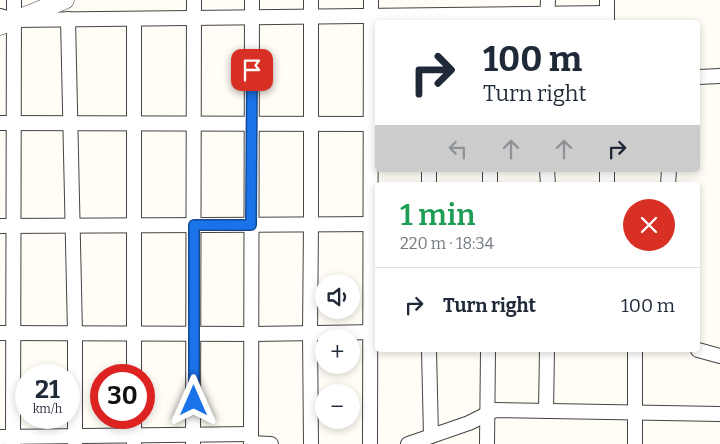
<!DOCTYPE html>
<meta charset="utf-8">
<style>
:root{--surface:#fff;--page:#f2f2f3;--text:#1f2937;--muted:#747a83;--line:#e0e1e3}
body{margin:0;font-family:Bitter,serif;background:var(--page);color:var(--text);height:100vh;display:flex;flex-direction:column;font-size:19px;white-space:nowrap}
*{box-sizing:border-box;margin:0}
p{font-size:16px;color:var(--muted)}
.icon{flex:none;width:28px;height:28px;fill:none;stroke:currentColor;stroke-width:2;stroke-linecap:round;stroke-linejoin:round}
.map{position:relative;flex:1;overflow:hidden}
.side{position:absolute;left:375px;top:182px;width:325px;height:170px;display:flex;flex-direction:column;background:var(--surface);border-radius:5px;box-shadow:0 2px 8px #0003}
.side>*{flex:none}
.banner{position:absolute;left:375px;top:20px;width:325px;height:152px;border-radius:5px;box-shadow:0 2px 8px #0003;background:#fff;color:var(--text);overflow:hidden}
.fabs{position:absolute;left:315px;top:274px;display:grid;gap:10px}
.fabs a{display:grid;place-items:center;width:45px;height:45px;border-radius:50%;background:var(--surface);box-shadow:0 2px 8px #0003;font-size:25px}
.speed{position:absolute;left:15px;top:364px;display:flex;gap:10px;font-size:25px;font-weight:700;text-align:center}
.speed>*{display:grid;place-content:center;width:65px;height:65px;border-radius:50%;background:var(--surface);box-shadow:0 2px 8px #0003;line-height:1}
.speed small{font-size:12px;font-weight:400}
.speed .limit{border:8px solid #d22;background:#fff;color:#111}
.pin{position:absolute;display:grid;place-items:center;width:42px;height:42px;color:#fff;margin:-21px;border-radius:10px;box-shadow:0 2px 8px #0006}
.me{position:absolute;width:55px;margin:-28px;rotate:0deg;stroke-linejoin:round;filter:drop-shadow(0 0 4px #0008)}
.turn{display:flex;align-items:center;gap:18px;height:105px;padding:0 25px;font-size:22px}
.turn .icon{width:65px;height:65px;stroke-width:2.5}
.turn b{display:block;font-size:35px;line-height:42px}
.lanes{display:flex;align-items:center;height:48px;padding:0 25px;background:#0003;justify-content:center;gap:25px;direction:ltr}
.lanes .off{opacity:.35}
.round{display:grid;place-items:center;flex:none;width:52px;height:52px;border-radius:26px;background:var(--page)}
.headline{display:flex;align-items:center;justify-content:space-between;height:85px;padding:0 25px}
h1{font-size:30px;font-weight:600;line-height:38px;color:#1e9e55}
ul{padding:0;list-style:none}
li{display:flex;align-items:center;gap:15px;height:75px;padding:0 25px;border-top:1px solid var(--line)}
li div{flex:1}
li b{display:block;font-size:19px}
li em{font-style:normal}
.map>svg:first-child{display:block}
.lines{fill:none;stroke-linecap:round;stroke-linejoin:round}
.minor-casing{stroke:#444;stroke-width:16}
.tertiary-casing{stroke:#444;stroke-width:19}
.minor{stroke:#fff;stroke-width:14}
.tertiary{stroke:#fff;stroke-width:18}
.route-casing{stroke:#114b97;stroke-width:12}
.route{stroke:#1a73e8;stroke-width:9}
</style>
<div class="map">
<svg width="720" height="444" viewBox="0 0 720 444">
<rect width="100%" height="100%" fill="#fffdf5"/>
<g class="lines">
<defs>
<g id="minor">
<path d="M607 0V22"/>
<path d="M0 16 14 20 607 13"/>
<path d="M68 19 75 333V444"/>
<path d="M547 22 548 0"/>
<path d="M698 77 720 76"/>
<path d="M0 123 378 124"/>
<path d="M547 170 548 185"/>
<path d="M607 170V185"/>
<path d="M429 185V170"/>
<path d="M490 185V170"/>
<path d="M668 185 669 170"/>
<path d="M0 226 378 224"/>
<path d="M0 333 251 334 378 332"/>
<path d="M429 350 431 436"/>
<path d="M635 350V444"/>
<path d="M698 350 720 356"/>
<path d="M134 375V19"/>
<path d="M546 411 547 350"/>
<path d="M0 437 251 434"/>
<path d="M134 443V418"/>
<path d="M251 443 271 444"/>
<path d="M13 444 14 0"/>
<path d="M193 444 194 0"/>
<path d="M251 444 252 0"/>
<path d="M311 444 310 334 311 224V0"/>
<path d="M370 444 371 0"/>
<path d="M408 444 469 423 495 410 720 414"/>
<path d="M487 444 488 350"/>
</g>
<path id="tertiary" d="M0 26 65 0"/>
</defs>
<use href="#minor" class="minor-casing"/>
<use href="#tertiary" class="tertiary-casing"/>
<use href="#minor" class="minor"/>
<use href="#tertiary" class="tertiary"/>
</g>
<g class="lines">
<defs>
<path id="route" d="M194 401V225H251L252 70"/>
</defs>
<use href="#route" class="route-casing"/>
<use href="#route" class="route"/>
</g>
</svg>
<div class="fabs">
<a><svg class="icon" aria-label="sound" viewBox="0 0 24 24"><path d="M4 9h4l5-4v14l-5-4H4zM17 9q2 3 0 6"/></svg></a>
<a>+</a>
<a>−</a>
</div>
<div class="speed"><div>21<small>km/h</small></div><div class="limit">30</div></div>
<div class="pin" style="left:252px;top:70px;background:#d93025"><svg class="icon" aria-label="arrive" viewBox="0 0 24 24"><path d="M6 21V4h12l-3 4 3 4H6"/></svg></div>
<svg class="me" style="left:194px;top:401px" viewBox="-20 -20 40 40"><path d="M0-17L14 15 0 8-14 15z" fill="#1a73e8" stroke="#fff" stroke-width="4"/></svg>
<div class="banner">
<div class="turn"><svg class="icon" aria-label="right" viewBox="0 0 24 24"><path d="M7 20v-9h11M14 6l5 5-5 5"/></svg><div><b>100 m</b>Turn right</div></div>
<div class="lanes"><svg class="icon off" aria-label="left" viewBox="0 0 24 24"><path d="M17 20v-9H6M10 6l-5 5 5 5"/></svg><svg class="icon off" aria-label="ahead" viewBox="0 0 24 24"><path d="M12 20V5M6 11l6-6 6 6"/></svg><svg class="icon off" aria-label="ahead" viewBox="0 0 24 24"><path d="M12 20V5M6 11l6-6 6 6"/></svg><svg class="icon" aria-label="right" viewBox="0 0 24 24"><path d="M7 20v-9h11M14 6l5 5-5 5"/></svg></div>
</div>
<section class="side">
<div class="headline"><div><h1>1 min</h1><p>220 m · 18:34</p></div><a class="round" style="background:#d93025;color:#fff"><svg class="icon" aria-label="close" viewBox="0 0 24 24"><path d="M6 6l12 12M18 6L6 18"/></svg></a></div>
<ul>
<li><svg class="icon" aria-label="right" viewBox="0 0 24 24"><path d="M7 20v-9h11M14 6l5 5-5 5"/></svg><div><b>Turn right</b></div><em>100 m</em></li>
</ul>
</section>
</div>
